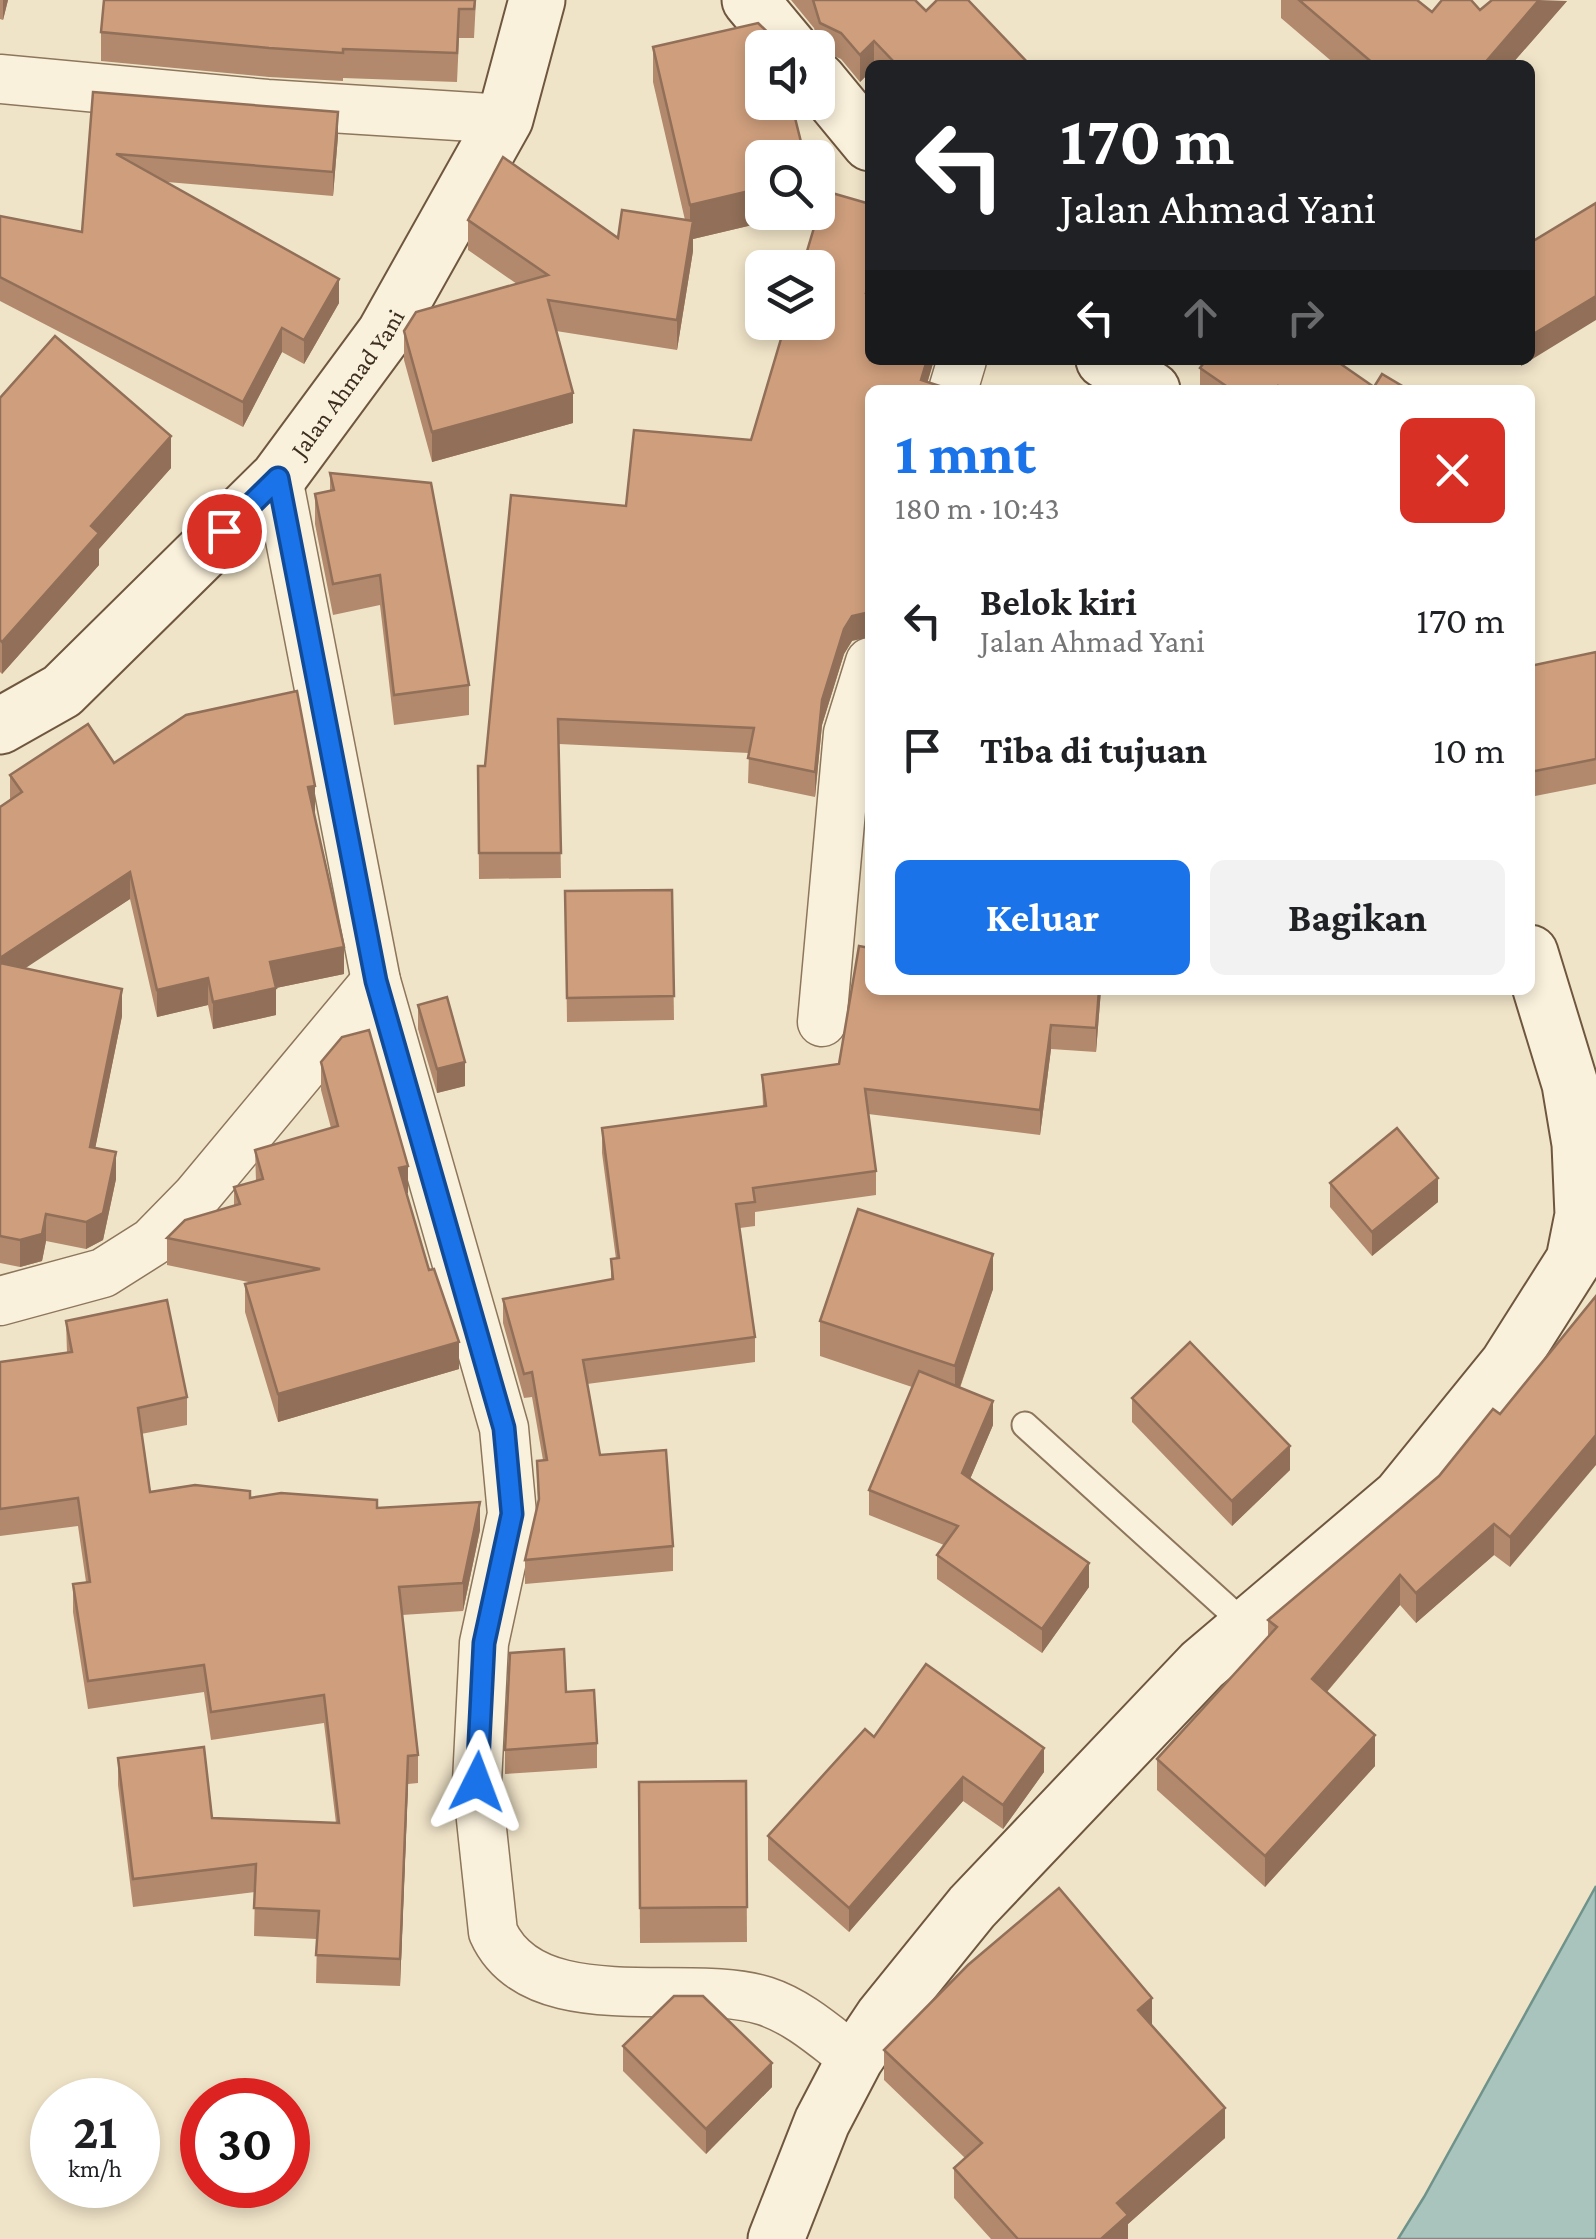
<!DOCTYPE html>
<html lang="id">
<meta charset="utf-8">
<style>
:root{--surface:#fff;--page:#f2f2f2;--text:#202124;--muted:#757577;--accent:#1a73e8}
body{margin:0;font-family:"Crimson Pro",serif;background:var(--page);color:var(--text);height:100vh;display:flex;flex-direction:column;font-size:38px;white-space:nowrap}
*{box-sizing:border-box;margin:0}
p{font-size:32px;color:var(--muted)}
.icon{flex:none;width:55px;height:55px;fill:none;stroke:currentColor;stroke-width:2;stroke-linecap:round;stroke-linejoin:round}
.map{position:relative;flex:1;overflow:hidden}
.sheet{position:absolute;left:865px;top:385px;width:670px;height:610px;display:flex;flex-direction:column;background:var(--surface);border-radius:15px;box-shadow:0 5px 15px #0003}
.sheet>*{flex:none}
.banner{position:absolute;left:865px;top:60px;width:670px;height:305px;border-radius:15px;box-shadow:0 5px 15px #0003;background:#202124;color:#fff;overflow:hidden}
.buttons{position:absolute;left:745px;top:30px;display:grid;gap:20px}
.buttons a{display:grid;place-items:center;width:90px;height:90px;border-radius:15px;background:var(--surface);box-shadow:0 5px 15px #0003;font-size:50px}
.speed{position:absolute;left:30px;top:2078px;display:flex;gap:20px;font-size:50px;font-weight:700;text-align:center}
.speed>*{display:grid;place-content:center;width:130px;height:130px;border-radius:50%;background:var(--surface);box-shadow:0 5px 15px #0003;line-height:1}
.speed small{font-size:25px;font-weight:400}
.speed .limit{border:15px solid #d22;background:#fff;color:#111}
.pin{position:absolute;display:grid;place-items:center;width:85px;height:85px;color:#fff;margin:-42px;border:5px solid #fff;border-radius:50%;box-shadow:0 2px 10px #0007}
.me{position:absolute;width:110px;margin:-55px;rotate:3deg;stroke-linejoin:round;filter:drop-shadow(0 0 8px #0008)}
.turn{display:flex;align-items:center;gap:35px;height:210px;padding:0 30px;font-size:45px}
.turn .icon{width:130px;height:130px;stroke-width:2.5}
.turn b{display:block;font-size:70px;line-height:85px}
.lanes{display:flex;align-items:center;height:95px;padding:0 30px;background:#0003;justify-content:center;gap:50px;direction:ltr}
.lanes .off{opacity:.35}
.round{display:grid;place-items:center;flex:none;width:105px;height:105px;border-radius:15px;background:var(--page)}
.headline{display:flex;align-items:center;justify-content:space-between;height:170px;padding:0 30px}
h1{font-size:60px;font-weight:700;line-height:75px;color:var(--accent)}
.button{display:flex;gap:20px;margin-top:auto;padding:20px 30px}
.button a{flex:1;height:115px;border-radius:15px;background:var(--accent);color:#fff;font-size:40px;font-weight:700;line-height:115px;text-align:center}
.button a+a{background:var(--page);color:var(--text)}
ul{padding:0;list-style:none}
li{display:flex;align-items:center;gap:30px;height:130px;padding:0 30px}
li div{flex:1}
li b{display:block;font-size:38px}
li em{font-style:normal}
.map>svg:first-child{display:block}
.water{fill:#a9c4bc;stroke:#6f938a;stroke-width:2.5}
.lines{fill:none;stroke-linecap:round;stroke-linejoin:round}
.lane-casing{stroke:#8d765c;stroke-width:29}
.street-casing{stroke:#8d765c;stroke-width:51}
.secondary-casing{stroke:#6f573f;stroke-width:59}
.lane{stroke:#faf1dc;stroke-width:25}
.street{stroke:#faf1dc;stroke-width:48}
.secondary{stroke:#faf1dc;stroke-width:55}
.wall{fill:#b2896c}
.shaded-wall{fill:#916f58}
.building{fill:#cf9f7d;stroke:#916f58;stroke-width:2.5}
.route-casing{stroke:#114b97;stroke-width:25}
.route{stroke:#1a73e8;stroke-width:18}
.labels{text-anchor:middle;dominant-baseline:central;stroke-width:8;stroke-linejoin:round;paint-order:stroke}
.street-label{font-size:25px;fill:#3d2e20;stroke:#f7eed8}
</style>
<div class="map">
<svg width="1596" height="2239" viewBox="0 0 1596 2239">
<rect width="100%" height="100%" fill="#f0e4c8"/>
<path class="water" d="M1596 1886V2239H1398L1424 2197Z"/>
<g class="lines">
<defs>
<path id="lane" d="M1025 1425 1247 1626"/>
<g id="street">
<path d="M0 79 267 104 505 119"/>
<path d="M953 390 962 360"/>
<path d="M278 478 376 981 504 1428 512 1514 484 1643 477 1782 493 1932C534 2023 689 1976 765 2001 799 2012 827 2038 855 2059"/>
<path d="M822 1022 848 733 870 662"/>
<path d="M0 1301 103 1273 152 1242 196 1197 376 981"/>
</g>
<g id="secondary">
<path d="M750 0 790 48"/>
<path d="M818 80 870 143"/>
<path d="M1104 360 1152 390"/>
<path id="s1" d="M0 726 62 691 278 478 385 333 505 119 537 0"/>
<path d="M776 2239 822 2122 855 2059 883 2017 972 1907 1202 1665 1400 1497 1508 1364 1574 1260 1583 1215 1580 1144 1570 1084 1530 953"/>
</g>
</defs>
<use href="#lane" class="lane-casing"/>
<use href="#street" class="street-casing"/>
<use href="#secondary" class="secondary-casing"/>
<use href="#lane" class="lane"/>
<use href="#street" class="street"/>
<use href="#secondary" class="secondary"/>
</g>
<g class="wall">
<path d="M0 0H8L3 20 0 19Z"/>
<path d="M476 0 474 38H459L457 82 343 78V81L269 77 101 61V32Z"/>
<path d="M791 0H915L926 11 1030 65H870V72L860 82 841 59 820 50 814 28Z"/>
<path d="M1281 0H1417L1432 12 1567 1 1511 65H1336L1281 18Z"/>
<path d="M653 47 762 212H807L693 239V251L677 350 556 331 573 423 432 462 404 360V331L517 284 468 250V220L618 238 685 220 653 82Z"/>
<path d="M93 92 338 136 333 196 167 182 339 303 304 364 282 352 243 427 0 301V216L82 232Z"/>
<path d="M870 360H934L852 641 844 654 822 725 815 797 748 783 749 753 559 744 561 878 479 879 478 766H485L626 506 751 440Z"/>
<path d="M1200 368 1374 387 1409 390H1200Z"/>
<path d="M0 398 171 468 99 549V565L2 674 0 672Z"/>
<path d="M330 473 469 685V715L394 725 380 605 333 615 315 524V494L330 491Z"/>
<path d="M1596 652V784L1530 797V666Z"/>
<path d="M114 763 315 813H314L344 974 276 988V1015L213 1029 208 1005 157 1017 130 899 24 968 122 1016 95 1148 116 1179 103 1240 86 1249 46 1241 42 1261 20 1267 0 1263V807L10 800V775Z"/>
<path d="M672 890 674 1020 567 1022 565 891Z"/>
<path d="M870 990H1101L1096 1052 1051 1049 1040 1135 868 1114 876 1171V1195L755 1212V1226L740 1228 755 1337V1362L587 1384 600 1455 673 1546V1571L525 1584V1560L538 1504 537 1461 543 1460 532 1397 524 1398 503 1323V1299L611 1280V1259H616L602 1153V1128L763 1107 762 1075 839 1064Z"/>
<path d="M418 1005 465 1086 437 1093 418 1029Z"/>
<path d="M321 1062 408 1193 406 1194 459 1369 278 1422 245 1312V1284L253 1283 167 1265V1238L234 1206V1187L256 1181 255 1150 331 1128 321 1090Z"/>
<path d="M1330 1183 1438 1202 1372 1256 1330 1207Z"/>
<path d="M993 1289 960 1388 993 1425 970 1479 1089 1587 1042 1653 937 1579V1555L944 1545 869 1515V1490L912 1387 820 1356V1321Z"/>
<path d="M1596 1296 1510 1567 1494 1555 1416 1623 1400 1605 1327 1692 1375 1766 1265 1887 1157 1790V1759L1268 1637V1620L1439 1476 1500 1414Z"/>
<path d="M66 1321 187 1397V1425L141 1434 150 1492 377 1508 480 1530 463 1611 402 1615 418 1755V1783L408 1784 400 1986 316 1983 317 1939 254 1936 255 1892 133 1907 118 1785V1758L212 1818 336 1823 324 1723 211 1740 204 1692 88 1709 73 1612V1584L86 1582 78 1526 0 1536V1362L67 1353Z"/>
<path d="M1132 1398 1290 1470 1232 1526 1132 1422Z"/>
<path d="M874 1737 1044 1772 1003 1829 963 1801 849 1932 768 1860V1836Z"/>
<path d="M597 1743V1768L505 1774V1750Z"/>
<path d="M746 1781 747 1942 640 1943 639 1782Z"/>
<path d="M1152 2026 1225 2138 1128 2224V2239H991L954 2198V2168L965 2158 884 2080V2050Z"/>
<path d="M623 2046 772 2087 706 2154 623 2071Z"/>
</g>
<g class="shaded-wall">
<path d="M3 0H8L3 20Z"/>
<path d="M1539 0 1567 1 1511 65H1483Z"/>
<path d="M874 41V65H870V72L860 82V55Z"/>
<path d="M338 112V136L333 196V172Z"/>
<path d="M762 188V212H807L693 239V251L677 350V320L690 240V205Z"/>
<path d="M339 279V303L304 364V340Z"/>
<path d="M1596 296V320L1521 366V360H1530V336Z"/>
<path d="M282 328V352L243 427V402Z"/>
<path d="M927 360H934L925 390 921 380Z"/>
<path d="M573 393V423L432 462V432Z"/>
<path d="M171 436V468L99 549V565L2 674V642L91 526Z"/>
<path d="M870 612V637L852 641 844 654 822 725 815 797V772L822 700 844 629 852 616Z"/>
<path d="M315 786V813L308 814V787Z"/>
<path d="M130 872V899L0 985V958Z"/>
<path d="M344 947V974L276 988V1015L213 1029V1002L270 962Z"/>
<path d="M208 978V1005L157 1017V990Z"/>
<path d="M122 989V1016L90 1174V1147Z"/>
<path d="M1099 990H1101L1096 1052V1028Z"/>
<path d="M1051 1025V1049L1040 1135V1110Z"/>
<path d="M465 1062V1086L437 1093V1069Z"/>
<path d="M116 1152V1179L103 1240 86 1249V1222Z"/>
<path d="M408 1166V1193L399 1195V1168Z"/>
<path d="M1438 1178V1202L1372 1256V1232Z"/>
<path d="M46 1214V1241L42 1261 20 1267V1240Z"/>
<path d="M993 1254V1289L955 1401V1366Z"/>
<path d="M459 1342V1369L278 1422V1394Z"/>
<path d="M993 1401V1425L962 1498V1473Z"/>
<path d="M1596 1435V1465L1510 1567V1537Z"/>
<path d="M1290 1446V1470L1232 1526V1501Z"/>
<path d="M480 1502V1530L463 1611V1583Z"/>
<path d="M1494 1524V1555L1416 1623V1593Z"/>
<path d="M1089 1563V1587L1042 1653V1629Z"/>
<path d="M1400 1575V1605L1312 1709V1679Z"/>
<path d="M1375 1735V1766L1265 1887V1856Z"/>
<path d="M1044 1748V1772L1003 1829V1805Z"/>
<path d="M408 1756V1784L400 1986V1959Z"/>
<path d="M963 1777V1801L849 1932V1908Z"/>
<path d="M1152 1998V2029L1138 2010Z"/>
<path d="M772 2063V2087L706 2154V2129Z"/>
<path d="M1225 2108V2138L1128 2224V2239H1101L1117 2203Z"/>
</g>
<g class="building">
<path d="M104 0H475L474 9H459L457 53 343 49V53L269 48 101 32Z"/>
<path d="M813 0H915L926 11 937 0H968L1030 65H897L874 41 860 55 841 33 820 23Z"/>
<path d="M1299 0H1417L1432 12 1442 0H1471L1480 10 1492 0H1539L1483 65H1375Z"/>
<path d="M758 23 777 41 778 48H762V102H791L805 158H762V188L690 205 653 47Z"/>
<path d="M93 92 338 112 333 172 116 154 339 279 304 340 282 328 243 402 0 277V216L82 232Z"/>
<path d="M503 157 618 238 622 210 693 221 677 320 548 300 573 393 432 432 404 331 416 312 548 275 468 220Z"/>
<path d="M825 191 870 204V279L866 293 870 294V360H927L921 380 952 390H870V612L852 616 844 629 822 700 815 772 748 758 754 728 558 719 561 853H479L478 766H485L511 495 626 506 634 430 751 440 786 322H818V268H802Z"/>
<path d="M1596 203V296L1530 336V243Z"/>
<path d="M55 336 171 436 91 526 99 533 2 642 0 640V398Z"/>
<path d="M1206 360H1335L1374 387 1382 374 1409 390H1284L1278 386 1275 390H1232L1200 368Z"/>
<path d="M330 473 431 483 469 685 394 695 380 575 333 584 315 494 334 490Z"/>
<path d="M1596 652V759L1530 772V666Z"/>
<path d="M297 691 315 786 308 787 344 947 270 962 276 988 213 1002 208 978 157 990 130 872 0 958V807L22 792 10 775 88 724 114 763 186 715Z"/>
<path d="M672 890 674 996 567 998 565 891Z"/>
<path d="M859 946 870 948V990H1099L1096 1028 1051 1025 1040 1110 865 1089 876 1171 753 1188 755 1202 736 1204 755 1337 583 1360 600 1455 666 1450 673 1546 525 1560 539 1499 537 1461 547 1460 532 1372 524 1374 503 1299 613 1279 611 1259 619 1258 602 1128 766 1106 762 1075 839 1064Z"/>
<path d="M0 963 122 989 90 1147 116 1152 103 1213 86 1222 46 1214 42 1234 20 1240 0 1236Z"/>
<path d="M447 997 465 1062 437 1069 418 1005Z"/>
<path d="M369 1030 408 1166 399 1168 429 1270 434 1269 459 1342 278 1394 245 1284 320 1269 167 1238 185 1220 240 1204 234 1187 263 1179 255 1150 338 1126 321 1062 342 1037Z"/>
<path d="M1397 1128 1438 1178 1372 1232 1330 1183Z"/>
<path d="M858 1209 993 1254 955 1366 820 1321Z"/>
<path d="M1596 1296V1435L1510 1537 1494 1524 1416 1593 1400 1575 1312 1679 1375 1735 1265 1856 1157 1759 1277 1627 1268 1620 1439 1476 1493 1409 1500 1414Z"/>
<path d="M167 1300 187 1397 138 1408 150 1492 195 1485 250 1491V1498L281 1493 377 1500V1508L480 1502 463 1583 399 1587 418 1755 408 1756 400 1959 316 1955 319 1911 254 1908 256 1864 133 1879 118 1758 204 1747 212 1818 339 1823 324 1695 211 1712 204 1665 88 1681 73 1584 90 1582 78 1498 0 1509V1362L72 1352 66 1321Z"/>
<path d="M1190 1342 1290 1446 1232 1501 1132 1398Z"/>
<path d="M919 1371 993 1401 962 1473 1089 1563 1042 1629 937 1555 958 1526 869 1490Z"/>
<path d="M564 1649 566 1692 594 1690 597 1743 505 1750 510 1653Z"/>
<path d="M926 1664 1044 1748 1003 1805 963 1777 849 1908 768 1836 865 1729 874 1737Z"/>
<path d="M746 1781 747 1907 640 1908 639 1782Z"/>
<path d="M1059 1888 1152 1998 1138 2010 1225 2108 1117 2203 1128 2215 1101 2239H1018L954 2168 982 2143 884 2050 968 1965Z"/>
<path d="M674 1996H703L772 2063 706 2129 623 2046Z"/>
</g>
<g class="lines">
<defs>
<path id="route" d="M224 531 278 478 376 981 504 1428 512 1514 484 1643 477 1782"/>
</defs>
<use href="#route" class="route-casing"/>
<use href="#route" class="route"/>
</g>
<g class="labels">
<g class="street-label">
<text stroke="none"><textPath href="#s1" startOffset="492">Jalan Ahmad Yani</textPath></text>
</g>
</g>
</svg>
<div class="buttons">
<a><svg class="icon" aria-label="sound" viewBox="0 0 24 24"><path d="M4 9h4l5-4v14l-5-4H4zM17 9q2 3 0 6"/></svg></a>
<a><svg class="icon" aria-label="search" viewBox="0 0 24 24"><circle cx="10" cy="10" r="6"/><path d="M15 15l6 6"/></svg></a>
<a><svg class="icon" aria-label="layers" viewBox="0 0 24 24"><path d="M12 4l9 5-9 5-9-5zM3 14l9 5 9-5"/></svg></a>
</div>
<div class="speed"><div>21<small>km/h</small></div><div class="limit">30</div></div>
<div class="pin" style="left:224px;top:531px;background:#d93025"><svg class="icon" aria-label="arrive" viewBox="0 0 24 24"><path d="M6 21V4h12l-3 4 3 4H6"/></svg></div>
<svg class="me" style="left:477px;top:1782px" viewBox="-20 -20 40 40"><path d="M0-17L14 15 0 8-14 15z" fill="#1a73e8" stroke="#fff" stroke-width="4"/></svg>
<div class="banner">
<div class="turn"><svg class="icon" aria-label="left" viewBox="0 0 24 24"><path d="M17 20v-9H6M10 6l-5 5 5 5"/></svg><div><b>170 m</b>Jalan Ahmad Yani</div></div>
<div class="lanes"><svg class="icon" aria-label="left" viewBox="0 0 24 24"><path d="M17 20v-9H6M10 6l-5 5 5 5"/></svg><svg class="icon off" aria-label="ahead" viewBox="0 0 24 24"><path d="M12 20V5M6 11l6-6 6 6"/></svg><svg class="icon off" aria-label="right" viewBox="0 0 24 24"><path d="M7 20v-9h11M14 6l5 5-5 5"/></svg></div>
</div>
<section class="sheet">
<div class="headline"><div><h1>1 mnt</h1><p>180 m · 10:43</p></div><a class="round" style="background:#d93025;color:#fff"><svg class="icon" aria-label="close" viewBox="0 0 24 24"><path d="M6 6l12 12M18 6L6 18"/></svg></a></div>
<ul>
<li><svg class="icon" aria-label="left" viewBox="0 0 24 24"><path d="M17 20v-9H6M10 6l-5 5 5 5"/></svg><div><b>Belok kiri</b><p>Jalan Ahmad Yani</p></div><em>170 m</em></li>
<li><svg class="icon" aria-label="arrive" viewBox="0 0 24 24"><path d="M6 21V4h12l-3 4 3 4H6"/></svg><div><b>Tiba di tujuan</b></div><em>10 m</em></li>
</ul>
<div class="button"><a>Keluar</a><a>Bagikan</a></div>
</section>
</div>
